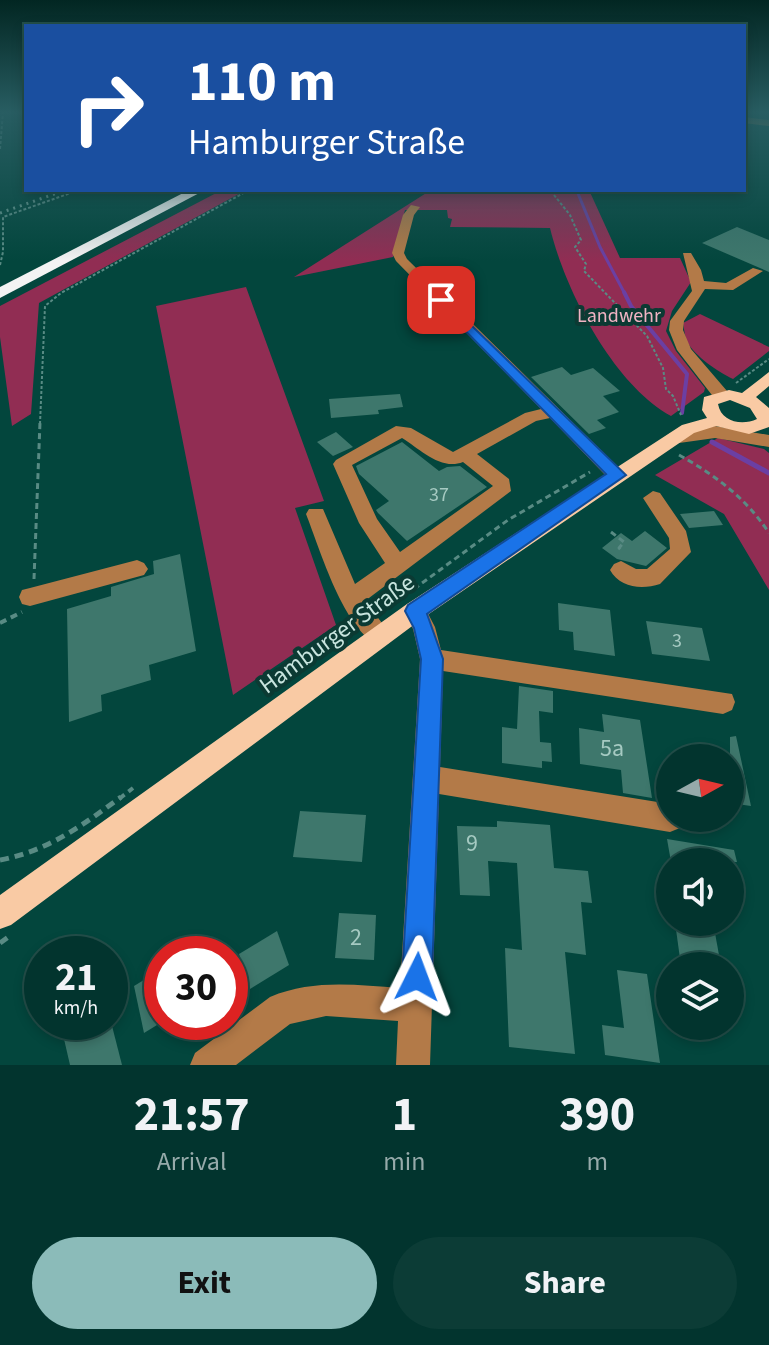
<!DOCTYPE html>
<meta charset="utf-8">
<style>
:root{--surface:#02342e;--page:#0c3c36;--text:#f1f3f6;--muted:#96aaaa;--line:#234f4a;--accent:#8bbbb9}
body{margin:0;font-family:"Source Sans 3",sans-serif;background:var(--page);color:var(--text);height:100vh;display:flex;flex-direction:column;font-size:30px;white-space:nowrap}
*{box-sizing:border-box;margin:0}
p{font-size:26px;color:var(--muted)}
.icon{flex:none;width:44px;height:44px;fill:none;stroke:currentColor;stroke-width:2;stroke-linecap:round;stroke-linejoin:round}
.map{position:relative;height:1065px;overflow:hidden}
.panel{display:flex;flex-direction:column;background:var(--surface);flex:1}
.panel>*{flex:none}
.banner{position:absolute;left:24px;top:24px;width:722px;height:168px;border-radius:0px;box-shadow:0 4px 12px #0003,0 0 0 2px var(--line);background:#1a4fa0;color:#fff;overflow:hidden}
.needle{width:52px;rotate:82deg}
.controls{position:absolute;left:656px;top:744px;display:grid;gap:16px}
.controls a{display:grid;place-items:center;width:88px;height:88px;border-radius:50%;background:var(--surface);box-shadow:0 4px 12px #0003,0 0 0 2px var(--line);font-size:40px}
.speed{position:absolute;left:24px;top:936px;display:flex;gap:16px;font-size:40px;font-weight:700;text-align:center}
.speed>*{display:grid;place-content:center;width:104px;height:104px;border-radius:50%;background:var(--surface);box-shadow:0 4px 12px #0003,0 0 0 2px var(--line);line-height:1}
.speed small{font-size:20px;font-weight:400}
.speed .limit{border:12px solid #d22;background:#fff;color:#111}
.pin{position:absolute;display:grid;place-items:center;width:68px;height:68px;color:#fff;margin:-34px;border-radius:16px;box-shadow:0 4px 12px #0006}
.me{position:absolute;width:88px;margin:-44px;rotate:3deg;stroke-linejoin:round;filter:drop-shadow(0 0 6px #0008)}
.turn{display:flex;align-items:center;gap:28px;height:168px;padding:0 32px;font-size:36px}
.turn .icon{width:104px;height:104px;stroke-width:2.5}
.turn b{display:block;font-size:56px;line-height:68px}
.eta{display:flex;justify-content:space-evenly;align-items:center;height:136px;text-align:center}
.eta b{font-size:48px;font-weight:700;line-height:56px}
.cta{display:flex;gap:16px;margin-top:auto;padding:16px 32px}
.cta a{flex:1;height:92px;border-radius:48px;background:var(--accent);color:#111;font-size:32px;font-weight:700;line-height:92px;text-align:center}
.cta a+a{background:var(--page);color:var(--text)}
.map>svg:first-child{display:block}
.green{fill:#912d53}
.lines{fill:none;stroke-linecap:round;stroke-linejoin:round}
.stream-far2{stroke:#6b3fa3;stroke-width:3}
.stream-far1{stroke:#6b3fa3;stroke-width:4}
.stream{stroke:#6b3fa3;stroke-width:5}
.building{fill:#3e776c}
.path-far3{stroke:#598b84;stroke-width:2;stroke-dasharray:3 2;stroke-linecap:butt}
.path-far2{stroke:#598b84;stroke-width:3;stroke-dasharray:6 4;stroke-linecap:butt}
.path-far1{stroke:#598b84;stroke-width:4;stroke-dasharray:7 5;stroke-linecap:butt}
.path{stroke:#598b84;stroke-width:5;stroke-dasharray:9 6;stroke-linecap:butt}
.minor{fill:#b37a48;fill-rule:evenodd}
.major{fill:#f9caa4;fill-rule:evenodd}
.highway{fill:#f3f3f3;fill-rule:evenodd}
.rail-far1{stroke:#62938b;stroke-width:2;stroke-dasharray:2 4;stroke-linecap:butt}
.rail{stroke:#62938b;stroke-width:3;stroke-dasharray:2 5;stroke-linecap:butt}
.route{fill:#1a73e8;stroke:#114b97;stroke-width:2}
.labels{text-anchor:middle;dominant-baseline:central;stroke-width:8;stroke-linejoin:round;paint-order:stroke}
.far-park-label{font-size:20px;fill:#f0b3c3;stroke:#0b3a33}
.number-label{font-size:20px;fill:#a6cac2}
.street-label{font-size:24px;fill:#c8e5df;stroke:#0b3a33}
.near-number-label{font-size:24px;fill:#a6cac2}
</style>
<div class="map">
<svg width="769" height="1065" viewBox="0 0 769 1065">
<rect width="100%" height="100%" fill="#03463d"/>
<g class="green">
<path d="M222 190H246L39 303 31 414 12 426 0 337V306Z"/>
<path d="M431 190H589L620 258H680L691 282 672 311 666 331 676 351 705 388 704 392 671 416C613 384 565 290 550 228L450 227 452 219 448 218 447 210H405L393 257 294 277Z"/>
<path d="M246 287 324 501 295 508 336 625 233 695 156 306Z"/>
<path d="M700 314 769 347V351L733 379C717 371 696 357 687 342 685 337 684 328 683 323Z"/>
<path d="M718 438 764 449 769 453V590L724 514 655 475Z"/>
</g>
<g class="lines">
<path class="stream-far2" d="M577 191 600 247 625 294"/>
<path class="stream-far1" d="M624 292 631 306 687 374 682 413"/>
<path class="stream" d="M712 442 769 473"/>
</g>
<g class="building">
<path d="M737 227 769 240V272L702 243Z"/>
<path d="M562 367 571 375 593 368 620 391 603 396 619 412 597 420 606 428 589 434 531 377Z"/>
<path d="M400 394 403 407 378 410 379 414 331 418 329 399Z"/>
<path d="M336 432 353 447 333 456 317 442Z"/>
<path d="M402 442 439 471 447 467 460 466 487 487 407 541 378 513 376 510 389 501 359 474 356 466Z"/>
<path d="M714 511 723 525 689 528 680 514Z"/>
<path d="M645 531 667 548 646 566 617 559 602 548 621 533 632 541Z"/>
<path d="M180 554 196 651 149 665 151 680 101 695 102 711 69 722 67 609 111 596V587L154 574 153 561Z"/>
<path d="M558 603 610 610 615 656 574 650 573 632 559 630Z"/>
<path d="M646 621 702 628 710 661 652 654Z"/>
<path d="M519 686 553 691V713L539 711 540 742 551 743 552 762 542 761V768L502 763V727L517 729Z"/>
<path d="M602 714 640 720 652 798 623 793 621 770 580 764 579 728 604 732Z"/>
<path d="M736 736 751 806 730 803V737Z"/>
<path d="M300 811 366 815 362 862 293 857Z"/>
<path d="M497 821 550 825 554 868 588 871 592 903 581 902 586 955 565 952 575 1054 509 1047 505 948 522 950 517 863 488 861 490 896 460 895 457 826 497 827Z"/>
<path d="M667 839 734 850 737 862H671Z"/>
<path d="M339 913 376 915 374 960 335 958Z"/>
<path d="M675 922H713L721 966H681Z"/>
<path d="M277 931 289 965 250 989 239 954Z"/>
<path d="M162 969V1022L144 1033 134 986Z"/>
<path d="M617 970 647 974 660 1063 605 1055 602 1025 624 1028Z"/>
<path d="M89 1022H111L122 1065H70L64 1039Z"/>
</g>
<g class="lines">
<g class="path-far3">
<path d="M0 149 3 112"/>
<path d="M554 190V195L570 215 581 240 575 247 586 264 584 271 647 336 663 368 666 389 673 396 681 415"/>
<path d="M0 265 3 252V217L79 190"/>
<path d="M736 383 769 359"/>
<path d="M40 424 45 306 61 293 249 190"/>
</g>
<g class="path-far2">
<path d="M679 455C715 475 746 498 769 533"/>
<path d="M611 532 624 542 619 548 621 550"/>
<path d="M34 579 40 422"/>
<path d="M414 589 508 520 590 472"/>
</g>
<g class="path-far1">
<path d="M413 589 416 587"/>
<path d="M0 623 22 612"/>
<path d="M119 799 133 788"/>
</g>
<g class="path">
<path d="M0 860C48 851 83 825 121 797"/>
<path d="M0 943 11 935"/>
</g>
<g class="minor">
<path d="M744 117 769 120V126L744 123Z"/>
<path d="M411 205 420 207 414 215 404 253 407 259 626 475 617 482 610 480 550 418 536 421 477 454 509 479 511 491 365 601 392 636 389 643 381 646C344 633 320 549 306 514L309 509H323L355 584 385 563 359 523 333 464 336 460 396 426 411 428 453 452 525 413 541 409 396 261 392 253 403 215ZM402 438C420 449 441 471 463 462L493 486 400 552 377 519 352 465Z"/>
<path d="M683 253H691L701 270 704 281 726 283 753 268 763 271 733 290 705 289 684 321 683 330 691 349 727 391V399H715L677 350 669 330 670 321 692 291Z"/>
<path d="M715 426 769 435V447L715 438 672 444 663 438 672 432Z"/>
<path d="M653 491 660 493 686 531 691 552 660 584C642 590 620 588 610 570L614 564 621 561 636 569H647L670 549 669 538 643 498Z"/>
<path d="M137 560 144 563 148 569 144 575 30 606 22 604 19 597 22 590 30 588Z"/>
<path d="M415 601 423 604 435 627 441 650 732 694 735 702 732 710 723 714 443 671 440 767 670 804V818H684L680 828 670 832 439 794 430 1065H396L398 1021 326 1016 290 1024 236 1065H190L195 1053 270 997C313 979 355 985 400 988L420 659 413 629 404 611 407 604Z"/>
</g>
<path class="major" d="M769 372V386L756 397 769 408V427L749 434 716 426 694 433 423 618 11 925 0 929V895L407 604 682 425 707 418 702 410 704 397 729 390 742 393ZM730 400 750 408 757 419C742 426 721 422 718 404Z"/>
<path class="highway" d="M189 190H205L0 298V287Z"/>
<path class="rail-far1" d="M58 193 65 190"/>
<path class="rail" d="M0 213 63 191"/>
</g>
<linearGradient id="sky" x2="0" y2="1"><stop stop-color="#022622"/><stop offset="0.43" stop-color="#285d62"/><stop offset="1" stop-color="#285d62" stop-opacity="0"/></linearGradient>
<rect width="769" height="261" fill="url(#sky)"/>
<path class="route" d="M441 296 626 475 427 614 443 659 432 977 428 988 417 992 407 988 402 977 421 659 414 628 405 611 408 605 606 474 437 302 435 300Z"/>
<g class="labels">
<g class="far-park-label">
<text x="619" y="316">Landwehr</text>
</g>
<g class="number-label">
<text x="439" y="495">37</text>
<text x="677" y="641">3</text>
</g>
<g class="street-label">
<text transform="translate(337 634) rotate(-36)">Hamburger Straße</text>
</g>
<g class="near-number-label">
<text x="612" y="748">5a</text>
<text x="472" y="843">9</text>
<text x="356" y="937">2</text>
</g>
</g>
</svg>
<div class="controls">
<a><svg class="needle" viewBox="-14 -14 28 28"><path d="M0-13l5 13h-10z" fill="#e53935"/><path d="M0 13l5-13h-10z" fill="#96aaaa"/></svg></a>
<a><svg class="icon" aria-label="sound" viewBox="0 0 24 24"><path d="M4 9h4l5-4v14l-5-4H4zM17 9q2 3 0 6"/></svg></a>
<a><svg class="icon" aria-label="layers" viewBox="0 0 24 24"><path d="M12 4l9 5-9 5-9-5zM3 14l9 5 9-5"/></svg></a>
</div>
<div class="speed"><div>21<small>km/h</small></div><div class="limit">30</div></div>
<div class="pin" style="left:441px;top:300px;background:#d93025"><svg class="icon" aria-label="arrive" viewBox="0 0 24 24"><path d="M6 21V4h12l-3 4 3 4H6"/></svg></div>
<svg class="me" style="left:417px;top:977px" viewBox="-20 -20 40 40"><path d="M0-17L14 15 0 8-14 15z" fill="#1a73e8" stroke="#fff" stroke-width="4"/></svg>
<div class="banner">
<div class="turn"><svg class="icon" aria-label="right" viewBox="0 0 24 24"><path d="M7 20v-9h11M14 6l5 5-5 5"/></svg><div><b>110 m</b>Hamburger Straße</div></div>
</div>
</div>
<section class="panel">
<div class="eta">
<div><b>21:57</b><p>Arrival</p></div>
<div><b>1</b><p>min</p></div>
<div><b>390</b><p>m</p></div>
</div>
<div class="cta"><a>Exit</a><a>Share</a></div>
</section>
